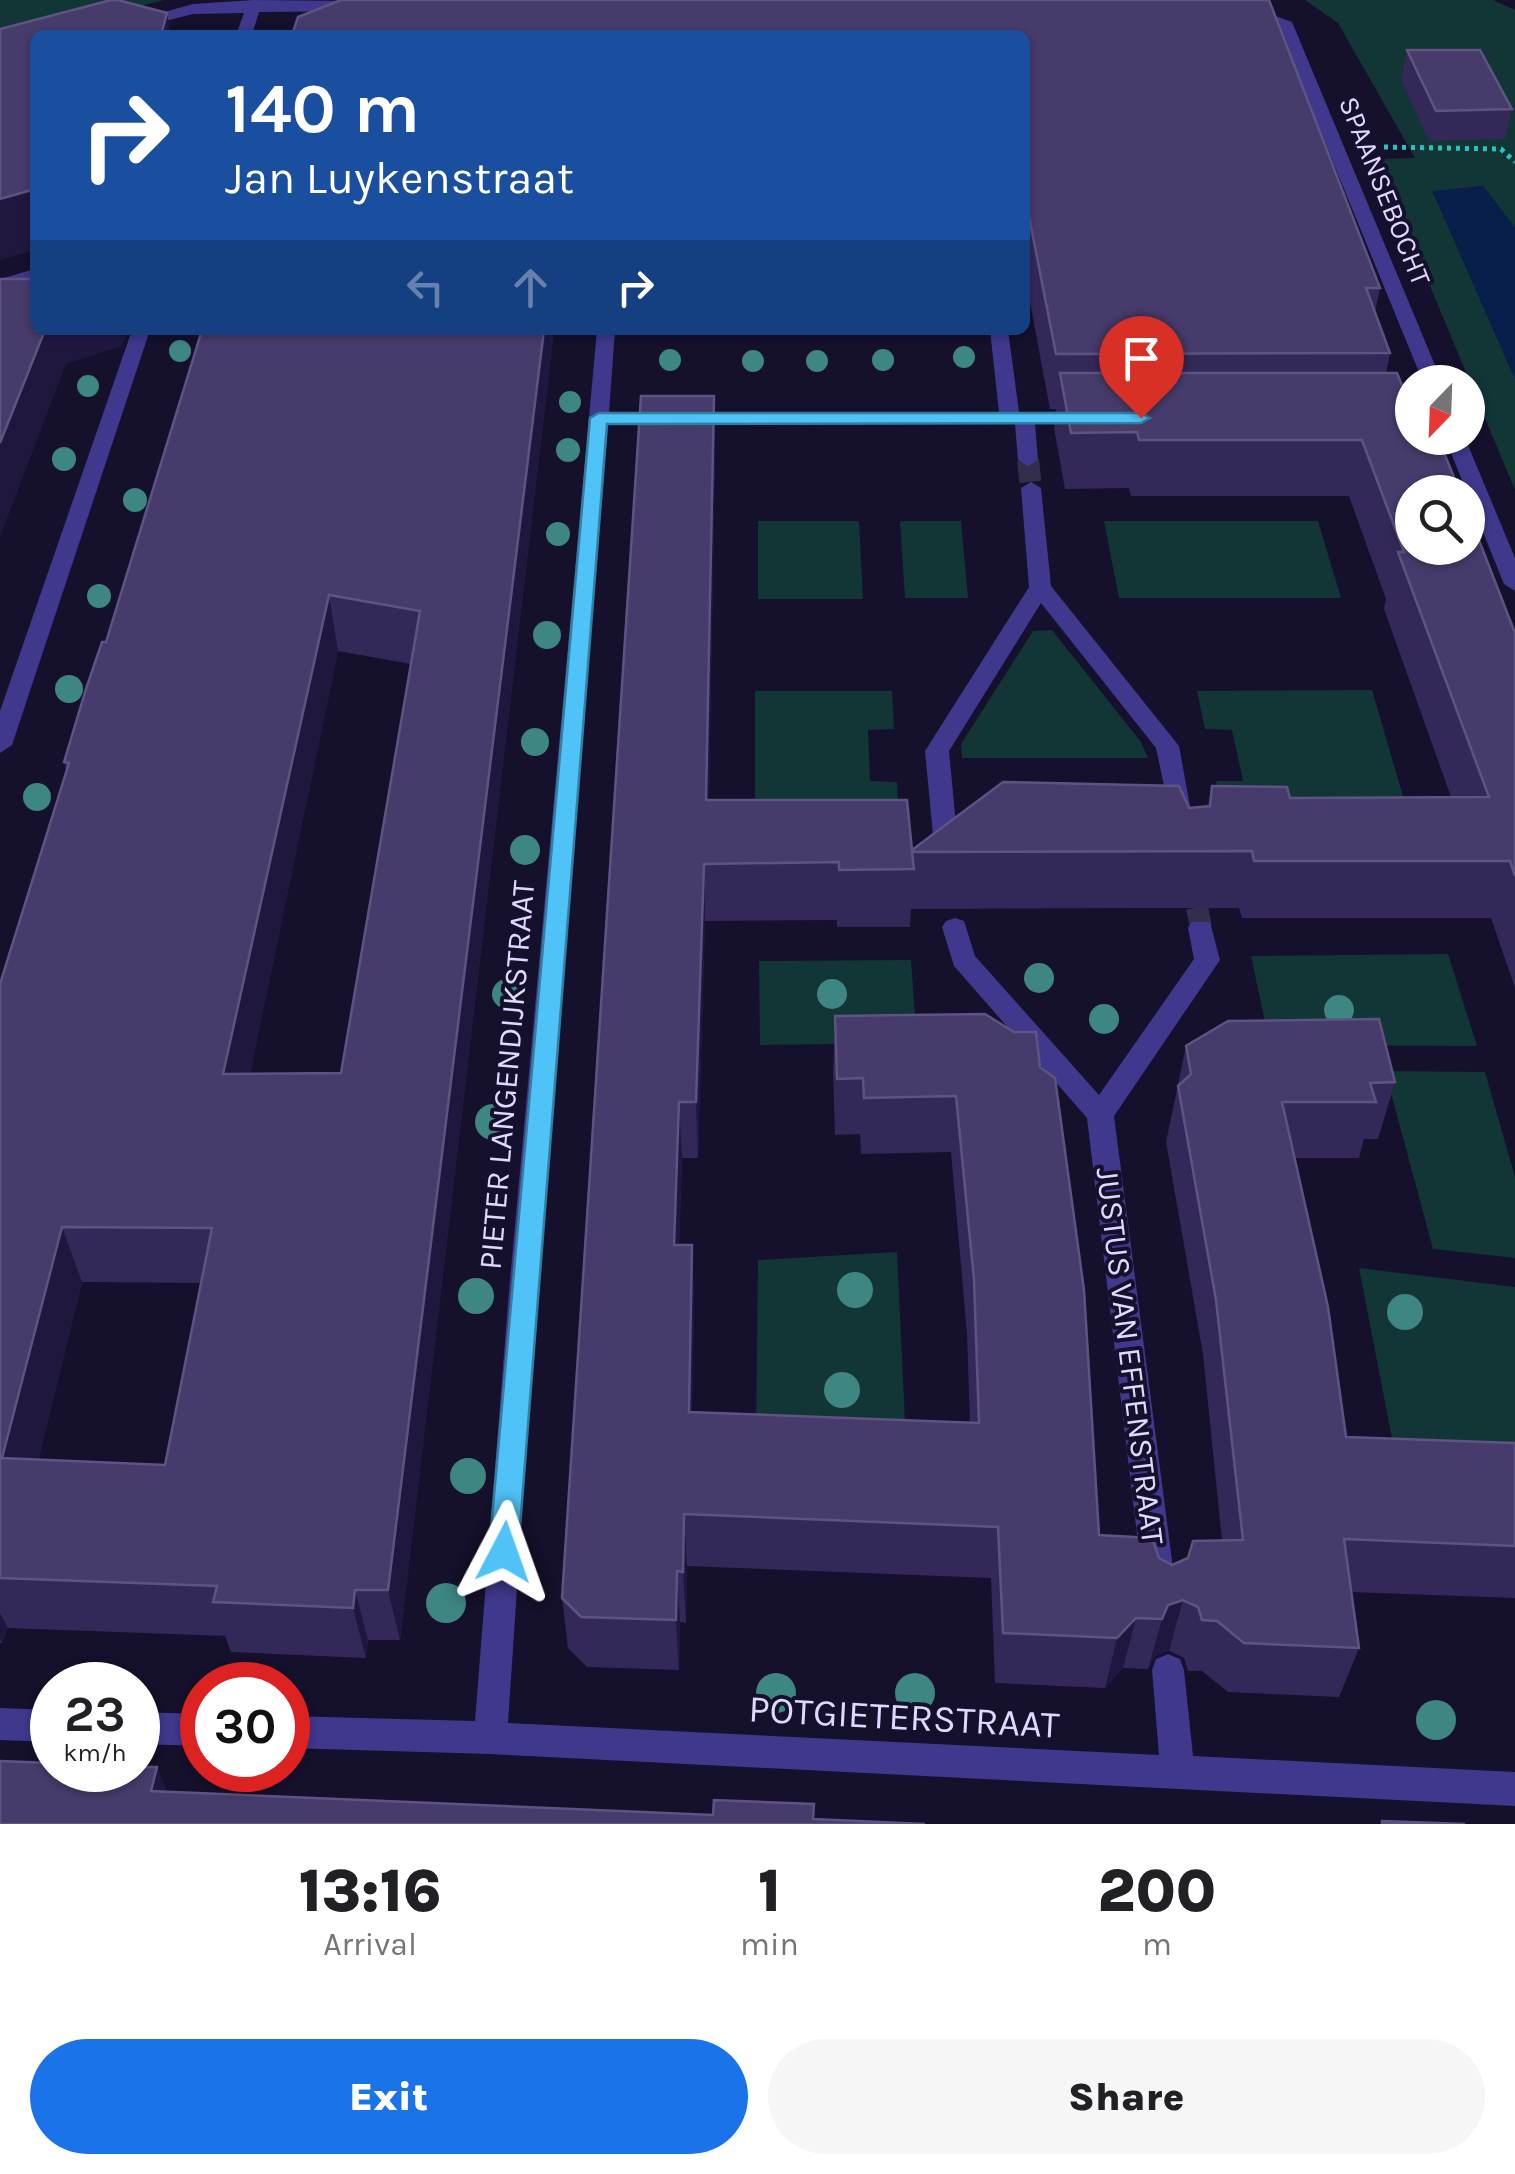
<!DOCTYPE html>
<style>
:root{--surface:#fff;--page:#f6f6f6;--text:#202124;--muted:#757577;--accent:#1a73e8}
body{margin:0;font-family:Karla,sans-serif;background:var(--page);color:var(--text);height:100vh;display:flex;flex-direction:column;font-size:38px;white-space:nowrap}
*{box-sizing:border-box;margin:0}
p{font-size:32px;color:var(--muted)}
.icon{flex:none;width:55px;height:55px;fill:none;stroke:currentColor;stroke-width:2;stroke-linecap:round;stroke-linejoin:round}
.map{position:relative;height:1824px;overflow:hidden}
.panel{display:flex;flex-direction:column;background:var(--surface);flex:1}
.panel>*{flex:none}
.hud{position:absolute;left:30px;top:30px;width:1000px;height:305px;border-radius:15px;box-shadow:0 2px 8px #0004;background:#1a4fa0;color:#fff;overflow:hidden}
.needle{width:65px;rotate:203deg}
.tools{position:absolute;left:1395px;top:365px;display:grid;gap:20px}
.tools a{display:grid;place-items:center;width:90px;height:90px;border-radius:50%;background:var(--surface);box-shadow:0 2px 8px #0004;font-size:50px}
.speed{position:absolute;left:30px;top:1662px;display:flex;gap:20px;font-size:50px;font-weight:700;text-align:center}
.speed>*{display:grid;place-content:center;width:130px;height:130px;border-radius:50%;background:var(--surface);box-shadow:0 2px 8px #0004;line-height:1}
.speed small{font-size:25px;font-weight:400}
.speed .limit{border:15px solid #d22;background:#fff;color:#111}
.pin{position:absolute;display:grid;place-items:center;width:85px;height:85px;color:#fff;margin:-102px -42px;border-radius:50% 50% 50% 0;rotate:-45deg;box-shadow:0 0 10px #0007}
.pin .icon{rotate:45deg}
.me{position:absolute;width:110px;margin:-55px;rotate:4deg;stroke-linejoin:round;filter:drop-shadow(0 0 8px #0008)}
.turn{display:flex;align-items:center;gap:35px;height:210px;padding:0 30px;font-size:45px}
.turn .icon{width:130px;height:130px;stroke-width:2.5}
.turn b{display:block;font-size:70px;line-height:85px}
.lanes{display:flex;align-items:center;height:95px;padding:0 30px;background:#0003;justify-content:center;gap:50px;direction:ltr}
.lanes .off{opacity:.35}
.eta{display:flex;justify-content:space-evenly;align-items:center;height:170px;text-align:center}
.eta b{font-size:60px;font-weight:800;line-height:70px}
.button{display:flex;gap:20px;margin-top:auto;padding:20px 30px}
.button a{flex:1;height:115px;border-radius:60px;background:var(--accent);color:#fff;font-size:40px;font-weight:800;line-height:115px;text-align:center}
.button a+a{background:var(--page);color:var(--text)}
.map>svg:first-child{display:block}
.green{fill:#123535}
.water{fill:#081e4b}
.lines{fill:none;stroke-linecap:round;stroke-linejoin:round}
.minor-tunnel{stroke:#332e4b;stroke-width:22;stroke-dasharray:22 11;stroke-linecap:butt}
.path{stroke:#2ac2be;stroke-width:5;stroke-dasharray:4 5;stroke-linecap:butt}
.minor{fill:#3f388c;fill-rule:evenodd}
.tree{fill:#3d8682}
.wall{fill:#342859;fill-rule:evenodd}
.shaded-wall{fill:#20173f}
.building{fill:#463b6b;stroke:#5e5482;stroke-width:2.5;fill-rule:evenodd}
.route{fill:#4fc3f7;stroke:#337fa1;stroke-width:2.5}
.labels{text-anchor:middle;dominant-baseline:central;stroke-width:8;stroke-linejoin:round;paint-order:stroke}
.far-street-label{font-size:28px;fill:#dfd9ff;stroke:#15102b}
.street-label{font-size:32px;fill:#dfd9ff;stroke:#15102b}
.near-street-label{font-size:38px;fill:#dfd9ff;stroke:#15102b}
</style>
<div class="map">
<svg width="1515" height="1824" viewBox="0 0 1515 1824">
<rect width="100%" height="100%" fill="#15102b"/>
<g class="green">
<path d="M0 0H164L0 41Z"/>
<path d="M1305 0H1493L1515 10V228L1483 186 1433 192 1515 379V490L1377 159 1415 158 1338 23Z"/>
<path d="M758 521H859L863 599H758Z"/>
<path d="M900 521H961L968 598H905Z"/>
<path d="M1104 521H1318L1341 598H1119Z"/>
<path d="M1052 630 1141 742 1148 758H962L961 744 1033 631Z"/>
<path d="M1372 690 1412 827 1226 828 1216 781H1243L1232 730 1205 729 1197 691Z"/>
<path d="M755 691H892L894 729 868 730 870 781 897 782 900 830H755Z"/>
<path d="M1448 954 1477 1046 1270 1045 1251 956Z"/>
<path d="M911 960 917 1043 760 1045 759 961Z"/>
<path d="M1385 1071 1485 1072 1515 1177V1258L1433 1249Z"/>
<path d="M897 1252 906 1442 756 1438 758 1260Z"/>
<path d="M1359 1268 1515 1287V1464L1396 1459Z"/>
</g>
<path class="water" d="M1483 186 1515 228V379L1433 191Z"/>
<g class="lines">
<g class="minor-tunnel">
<path d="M1028 460 1031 488"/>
<path d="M1191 875 1201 928"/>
</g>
<path class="path" d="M1384 147 1501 149 1515 162"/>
<g class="minor">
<path d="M254 0 357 1 365 6 357 11 259 12 252 35H236L244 13 193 14 109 35H82L193 4Z"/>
<path d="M1236 6H1248L1292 22 1442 382H1423L1277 25 1236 12Z"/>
<path d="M35 269V281L0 291V279Z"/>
<path d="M132 330H150L12 745 0 753V711Z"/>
<path d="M597 330H615L609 413 999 412 990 330H1008L1019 412H1089L1099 418 1089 424H1035L1038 460 1028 466 1018 460 1015 424 608 425 537 1291 508 1723 1159 1755 1152 1670 1156 1659 1168 1654 1180 1659 1184 1670 1193 1756 1515 1772V1806L490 1754 288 1748V1716L475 1721 509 1291Z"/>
<path d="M1445 438H1465L1515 558V591L1504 584Z"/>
<path d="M1031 482 1041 488 1051 586 1179 746 1192 817 1180 825 1172 823 1156 748 1041 603 949 751 959 856 947 865 935 856 925 751 1029 587 1021 488Z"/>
<path d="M955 918 964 921 975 956 1099 1095 1194 959 1188 928 1192 922H1210L1220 960 1114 1116 1174 1576 1169 1586 1158 1591 1147 1586 1142 1576 1087 1118 954 966 942 927 946 921Z"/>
<path d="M0 1708 52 1710V1742L0 1740Z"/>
<path d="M138 1712 202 1714V1746L138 1744Z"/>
</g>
</g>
<g class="tree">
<circle cx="180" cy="351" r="11"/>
<circle cx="964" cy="357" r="11"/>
<circle cx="670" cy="360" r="11"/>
<circle cx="883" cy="360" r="11"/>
<circle cx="753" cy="361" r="11"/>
<circle cx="817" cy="361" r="11"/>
<circle cx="88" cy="386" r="11"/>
<circle cx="570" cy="402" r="11"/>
<circle cx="568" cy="450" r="12"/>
<circle cx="64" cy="459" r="12"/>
<circle cx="135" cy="500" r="12"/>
<circle cx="558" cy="534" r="12"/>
<circle cx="99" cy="596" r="12"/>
<circle cx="547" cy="635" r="14"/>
<circle cx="69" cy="689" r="14"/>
<circle cx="535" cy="742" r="14"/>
<circle cx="37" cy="797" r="14"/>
<circle cx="525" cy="850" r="15"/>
<circle cx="1039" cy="978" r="15"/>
<circle cx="507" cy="994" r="15"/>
<circle cx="832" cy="994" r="15"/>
<circle cx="1339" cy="1010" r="15"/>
<circle cx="1104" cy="1019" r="15"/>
<circle cx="493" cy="1122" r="18"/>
<circle cx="855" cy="1290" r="18"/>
<circle cx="476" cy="1296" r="18"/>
<circle cx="1405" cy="1312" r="18"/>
<circle cx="842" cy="1390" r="18"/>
<circle cx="468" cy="1476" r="18"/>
<circle cx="446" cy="1603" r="20"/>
<circle cx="776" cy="1693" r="20"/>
<circle cx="915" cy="1693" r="20"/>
<circle cx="1436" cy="1720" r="20"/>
</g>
<g class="wall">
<path d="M1269 0 1380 288 1375 312 1390 353 1386 373 1406 395 1515 633V988L1491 918H1242L1239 908H1152L911 909 910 927H837V920L705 921 698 1158H682L679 1245H692L694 1300 692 1412 970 1422 967 1334 951 1152 861 1154 860 1134 835 1135 833 1072 835 1016 985 1014 1099 1535 1172 1565 1188 1558 1222 1540 1203 1354 1166 1142 1186 1046 1395 1082 1378 1139H1364L1359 1158H1295L1346 1437 1515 1443V1598L1351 1592 1359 1648 1339 1697 1228 1692 1202 1671H1188L1184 1658 1169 1651 1155 1656 1148 1669 1123 1668 1105 1688 995 1683 991 1578 687 1566 686 1623 680 1622 679 1670 587 1667 568 1648 562 1598 714 396 715 452 709 800 912 850 1208 806 1212 786 1290 798 1451 797 1384 609 1386 599 1349 496H1131L1129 488 1065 489 1054 428 1056 409H1050L1025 275V35Z"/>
<path d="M1407 50 1512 109 1505 139 1429 141 1401 80Z"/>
<path d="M202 330H554L400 1640H368L366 1658 231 1652 225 1636 8 1628 2 1643H0V984L66 770 64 762 106 642ZM338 651 411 664 341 1073H250ZM82 1282 201 1283 165 1465 38 1460Z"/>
</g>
<g class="shaded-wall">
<path d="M167 13 171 35H161Z"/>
<path d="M35 189V250L0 260V199Z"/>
<path d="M45 330H126L127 333 122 346 66 364 0 537V443Z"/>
<path d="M544 330H554L400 1640 388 1590Z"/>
<path d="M714 396 715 452 708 857 706 800Z"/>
<path d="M329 595 338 651 238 1130 223 1074Z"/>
<path d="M704 864 705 921 698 1158 696 1102Z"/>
<path d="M679 1102 682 1158 677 1300 674 1245Z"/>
<path d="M62 1227 82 1282 25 1511 2 1458Z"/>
<path d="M692 1245 694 1300 691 1465 689 1412Z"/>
<path d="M684 1514 687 1566 686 1623 683 1572Z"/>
<path d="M677 1571 680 1622 679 1670 676 1620Z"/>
<path d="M355 1590 368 1640 366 1658 353 1608Z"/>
<path d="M1183 1600 1169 1651 1155 1656 1148 1669 1162 1619 1168 1605Z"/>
<path d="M0 1613 8 1628 2 1643 0 1639Z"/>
<path d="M1136 1618 1123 1668 1105 1688 1117 1638Z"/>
<path d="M157 1767 179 1819 151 1791Z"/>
</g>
<g class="building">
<path d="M111 0H118L167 13 161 35H35V189L0 199V29Z"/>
<path d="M341 0H1269L1380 288H1366L1390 353 1056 354 1025 196V35H292L298 17Z"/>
<path d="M1407 50H1480L1512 109 1436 111Z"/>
<path d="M0 279H35V330H45L0 443Z"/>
<path d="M202 330H544L388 1590H355L353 1608 213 1602 217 1586 0 1578V984L69 763 64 762 86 689 102 642H106ZM329 595 420 611 341 1073 223 1074ZM62 1227 212 1228 165 1465 2 1458Z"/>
<path d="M1060 373H1397L1406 395 1412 398V438H1438L1460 492H1412V548H1468V512L1515 633V876L1510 861H1254L1252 851 912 852 914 869 839 870V862L704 864 696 1102H679L674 1245H692L689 1412 979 1423 974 1280 956 1096 864 1098 863 1078 837 1079 835 1016 985 1014 1014 1032H1036L1040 1067 1055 1078 1084 1290 1099 1535 1152 1538 1159 1558 1172 1565 1188 1558 1193 1541 1243 1540 1216 1300 1178 1086 1191 1074 1186 1046 1228 1021 1379 1019 1395 1082 1370 1083 1376 1102H1282L1328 1307 1346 1437 1515 1443V1546L1344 1539 1359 1648 1244 1643 1217 1621 1202 1620 1198 1607 1183 1600 1168 1605 1162 1619 1136 1618 1117 1638 1003 1633 998 1527 684 1514 683 1572 677 1571 676 1620 581 1617 562 1598 641 396H714L706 800H907L912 850 1003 782 1179 786 1189 808 1210 806 1212 786 1287 787 1290 798 1489 797 1398 552H1404L1362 440H1139L1137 432 1071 433Z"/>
<path d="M0 1761 52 1763V1770H138V1767H157L151 1791 713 1815 714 1800 814 1804 813 1819 925 1824H0Z"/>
<path d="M1382 1821 1465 1824H1382Z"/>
</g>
<path class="route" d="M599 413H1141L1150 418 1141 423 607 424 518 1552 514 1561 504 1565 494 1561 489 1552 590 418Z"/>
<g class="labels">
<g class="far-street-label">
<text transform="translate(1385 191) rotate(68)">SPAANSEBOCHT</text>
</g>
<g class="street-label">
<text transform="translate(507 1075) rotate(-85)">PIETER LANGENDIJKSTRAAT</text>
<text transform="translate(1130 1356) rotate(83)">JUSTUS VAN EFFENSTRAAT</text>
</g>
<g class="near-street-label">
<text transform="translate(904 1717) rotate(3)">POTGIETERSTRAAT</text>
</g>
</g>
</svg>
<div class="tools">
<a><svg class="needle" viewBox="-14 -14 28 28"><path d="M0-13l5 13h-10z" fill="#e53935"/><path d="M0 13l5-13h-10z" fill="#757577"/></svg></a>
<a><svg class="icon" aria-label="search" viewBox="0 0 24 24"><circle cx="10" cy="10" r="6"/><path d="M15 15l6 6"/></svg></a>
</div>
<div class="speed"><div>23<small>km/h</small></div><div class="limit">30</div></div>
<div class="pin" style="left:1141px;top:418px;background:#d93025"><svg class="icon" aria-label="arrive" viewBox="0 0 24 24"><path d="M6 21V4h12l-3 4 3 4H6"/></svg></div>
<svg class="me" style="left:504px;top:1552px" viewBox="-20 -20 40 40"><path d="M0-17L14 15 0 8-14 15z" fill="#4fc3f7" stroke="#fff" stroke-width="4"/></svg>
<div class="hud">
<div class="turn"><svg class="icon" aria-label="right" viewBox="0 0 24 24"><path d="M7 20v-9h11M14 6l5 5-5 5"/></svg><div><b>140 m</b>Jan Luykenstraat</div></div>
<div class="lanes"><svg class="icon off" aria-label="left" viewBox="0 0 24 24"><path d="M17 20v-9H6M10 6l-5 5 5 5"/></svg><svg class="icon off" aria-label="ahead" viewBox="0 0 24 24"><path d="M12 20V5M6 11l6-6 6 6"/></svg><svg class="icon" aria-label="right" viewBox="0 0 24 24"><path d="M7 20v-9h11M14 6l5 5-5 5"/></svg></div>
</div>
</div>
<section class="panel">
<div class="eta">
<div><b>13:16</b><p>Arrival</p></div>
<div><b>1</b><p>min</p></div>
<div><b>200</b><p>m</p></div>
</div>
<div class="button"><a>Exit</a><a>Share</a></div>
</section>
